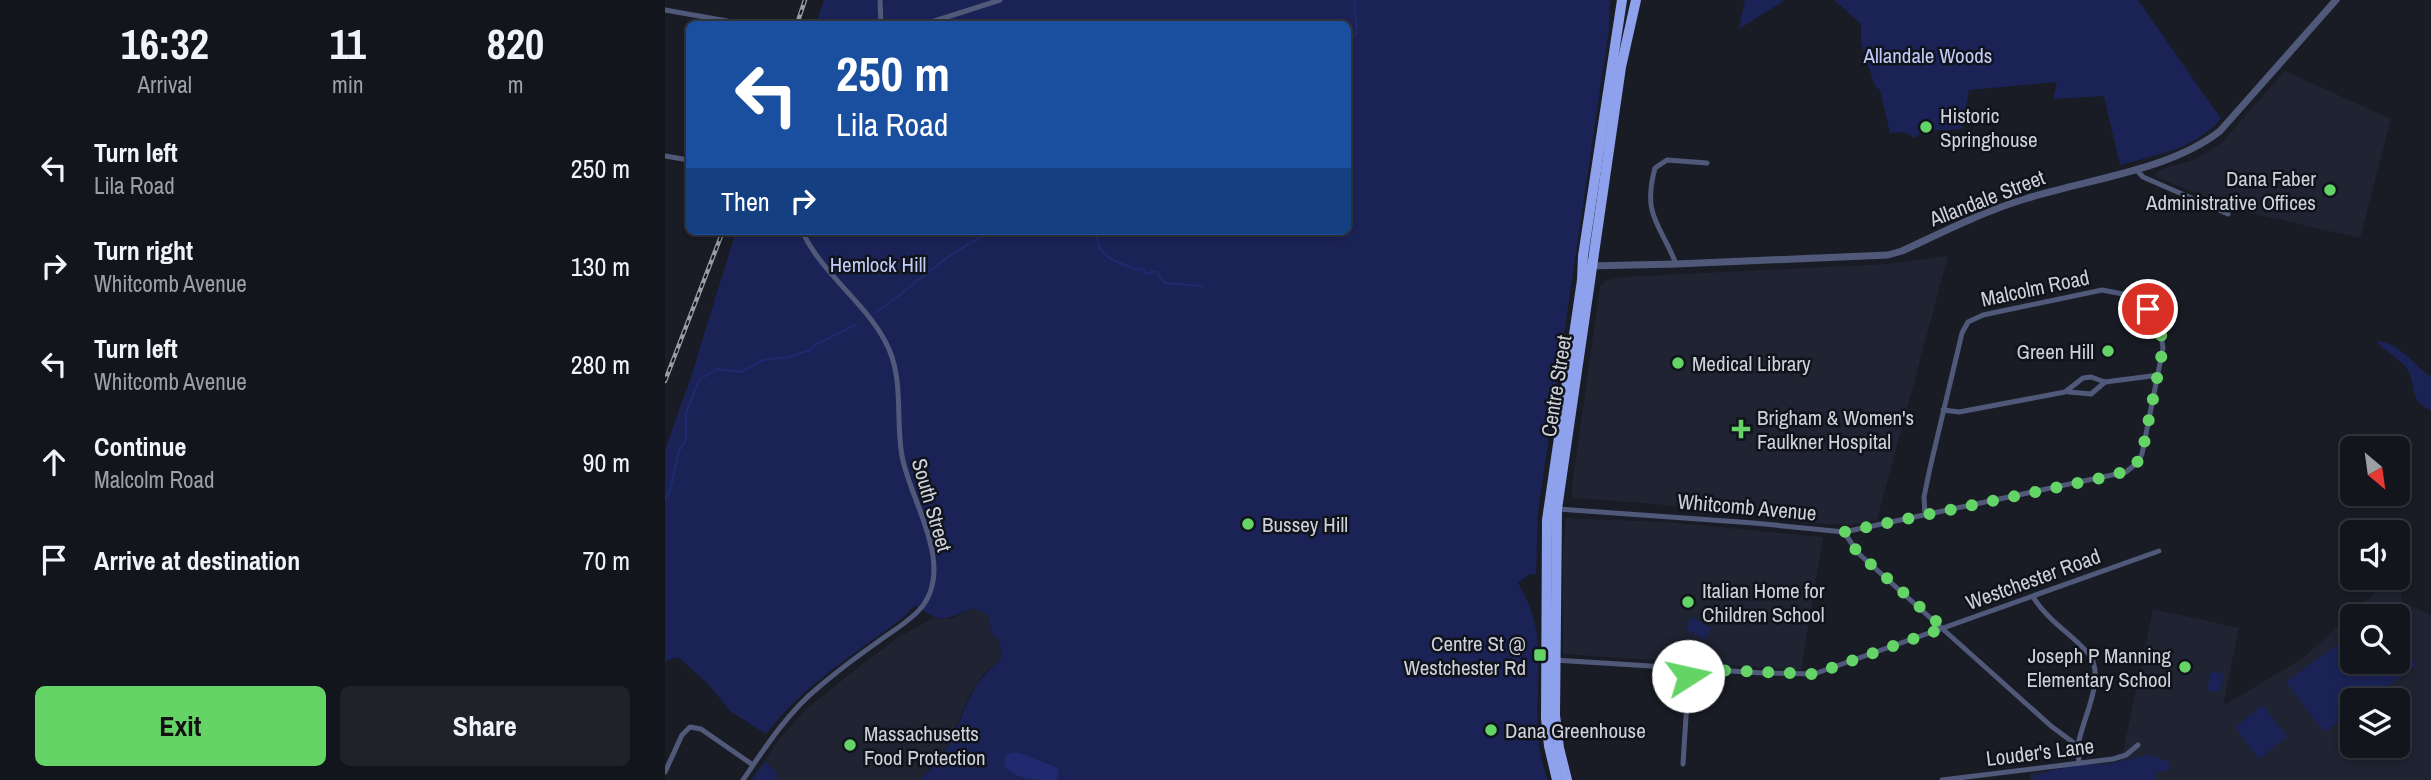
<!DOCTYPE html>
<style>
:root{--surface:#13151c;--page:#202229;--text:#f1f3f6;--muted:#9d9fa3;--line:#32343b;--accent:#65d467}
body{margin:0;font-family:"Archivo Narrow",sans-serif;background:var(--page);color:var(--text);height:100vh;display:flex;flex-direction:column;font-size:26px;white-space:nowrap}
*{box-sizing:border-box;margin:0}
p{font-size:23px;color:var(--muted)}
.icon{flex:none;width:38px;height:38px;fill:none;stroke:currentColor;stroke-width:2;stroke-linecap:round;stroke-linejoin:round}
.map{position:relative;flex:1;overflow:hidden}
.sheet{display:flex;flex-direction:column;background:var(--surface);width:665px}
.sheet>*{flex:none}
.top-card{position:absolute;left:21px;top:21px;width:665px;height:214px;border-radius:10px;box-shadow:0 4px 10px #0003,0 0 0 2px var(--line);background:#1a4fa0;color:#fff;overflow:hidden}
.needle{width:46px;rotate:151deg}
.controls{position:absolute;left:1675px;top:436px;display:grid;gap:14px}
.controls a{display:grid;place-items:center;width:70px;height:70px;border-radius:10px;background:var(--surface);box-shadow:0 4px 10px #0003,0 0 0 2px var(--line);font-size:35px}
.pin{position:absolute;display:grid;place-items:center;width:60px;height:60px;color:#fff;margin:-30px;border:4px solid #fff;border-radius:50%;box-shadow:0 2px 7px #0007}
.me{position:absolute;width:77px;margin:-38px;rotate:80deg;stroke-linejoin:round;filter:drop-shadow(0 0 5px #0008)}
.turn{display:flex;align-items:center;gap:24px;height:147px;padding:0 35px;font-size:32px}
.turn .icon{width:91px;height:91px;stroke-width:2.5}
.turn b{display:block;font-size:49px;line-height:60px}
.then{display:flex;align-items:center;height:66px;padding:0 35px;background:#0003;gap:14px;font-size:26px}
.eta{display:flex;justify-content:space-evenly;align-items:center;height:119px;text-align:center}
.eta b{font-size:42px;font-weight:700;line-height:49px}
.button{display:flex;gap:14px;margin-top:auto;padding:14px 35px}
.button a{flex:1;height:80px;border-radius:10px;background:var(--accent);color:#111;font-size:28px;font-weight:700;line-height:80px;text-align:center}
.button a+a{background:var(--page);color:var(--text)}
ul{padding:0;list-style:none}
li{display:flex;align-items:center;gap:21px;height:98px;padding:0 35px}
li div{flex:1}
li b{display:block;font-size:26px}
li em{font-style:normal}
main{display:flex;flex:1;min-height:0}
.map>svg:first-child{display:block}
.built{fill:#1f2332;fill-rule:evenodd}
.green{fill:#1b2356}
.water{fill:#21296f}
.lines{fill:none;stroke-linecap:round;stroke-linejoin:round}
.stream{stroke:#21296f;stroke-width:2}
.minor{stroke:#505979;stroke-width:5}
.tertiary{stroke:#505979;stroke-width:7}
.trunk{stroke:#8ea1ec;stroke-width:10}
.rail-casing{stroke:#999ca3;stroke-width:4.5}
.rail{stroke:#10131c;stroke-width:2;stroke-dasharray:5;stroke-linecap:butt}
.route{stroke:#65d467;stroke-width:12;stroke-dasharray:0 21.6}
.poi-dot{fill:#65d467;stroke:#10131c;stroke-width:2.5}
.labels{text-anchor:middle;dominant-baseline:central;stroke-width:5;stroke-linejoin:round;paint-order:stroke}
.park-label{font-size:21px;fill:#c0ccf6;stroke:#10131c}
.poi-label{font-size:21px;fill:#cfd1d8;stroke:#10131c;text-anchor:start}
.street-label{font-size:21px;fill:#cfd1d8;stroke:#10131c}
</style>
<main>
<section class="sheet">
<div class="eta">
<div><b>16:32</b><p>Arrival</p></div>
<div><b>11</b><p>min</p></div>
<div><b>820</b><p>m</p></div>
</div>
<ul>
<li><svg class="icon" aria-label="left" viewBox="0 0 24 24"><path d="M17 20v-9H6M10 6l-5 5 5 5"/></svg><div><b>Turn left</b><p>Lila Road</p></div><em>250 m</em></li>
<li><svg class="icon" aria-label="right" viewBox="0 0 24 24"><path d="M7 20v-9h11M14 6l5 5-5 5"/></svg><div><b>Turn right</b><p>Whitcomb Avenue</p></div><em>130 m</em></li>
<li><svg class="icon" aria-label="left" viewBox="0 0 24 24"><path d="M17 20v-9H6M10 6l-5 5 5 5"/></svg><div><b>Turn left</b><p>Whitcomb Avenue</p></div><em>280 m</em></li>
<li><svg class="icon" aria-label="ahead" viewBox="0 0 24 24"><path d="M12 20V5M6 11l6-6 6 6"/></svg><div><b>Continue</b><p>Malcolm Road</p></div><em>90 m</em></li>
<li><svg class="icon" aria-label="arrive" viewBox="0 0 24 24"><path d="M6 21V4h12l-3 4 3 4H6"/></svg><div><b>Arrive at destination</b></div><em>70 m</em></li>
</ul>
<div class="button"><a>Exit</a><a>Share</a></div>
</section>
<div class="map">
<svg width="1766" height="780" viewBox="0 0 1766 780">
<rect width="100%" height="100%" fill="#191c25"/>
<g class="built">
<path d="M1620 71 1726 119 1695 238 1572 210 1489 176 1494 170 1531 159 1556 143Z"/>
<path d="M1283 256 1212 520 1186 525 1142 523 990 504 909 498 906 493 935 287 940 281 956 277 1222 264Z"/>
<path d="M901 518 1001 522 1158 537 1136 670 898 654V549Z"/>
<path d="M1748 574 1735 582 1737 602 1766 615V780H1365L1366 773 1456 761 1488 609 1574 628 1558 706 1638 658 1726 578ZM1687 616H1732V662H1687ZM1687 700H1732V746H1687Z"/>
<path d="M310 607 323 616 326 633 335 641 336 660 319 673 303 698 283 747 255 780H86L113 741 141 709 185 674 232 638 269 618 286 619Z"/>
</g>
<g class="green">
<path d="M159 0H945L944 28 873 511 871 574H865L853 583C861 597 868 612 871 629 879 679 863 730 883 780H255C265 769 277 758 284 745 302 710 302 686 336 660L335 641 326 633 323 616 310 608C278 618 281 627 250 605L240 616C191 653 138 685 101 734L65 711 44 685 13 657 0 662V450L25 380 71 231H682V24H151Z"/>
<path d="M1080 0H1120L1074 29Z"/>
<path d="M1169 0H1473L1556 119C1529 149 1492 155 1455 165L1439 96 1388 99 1392 82 1304 90 1297 129 1258 131 1250 138 1239 132 1225 133 1215 90 1210 86 1196 43V24Z"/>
<path d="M1711 341C1735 342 1748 365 1766 377V410C1742 401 1753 384 1741 367 1733 357 1719 351 1711 341Z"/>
<path d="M1026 617 1046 628 1040 640 1020 629Z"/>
<path d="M1687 634V662H1732L1733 640 1751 665 1703 700H1687V712L1659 732 1621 682Z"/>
<path d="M1546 671 1559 674 1555 692 1542 690Z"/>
<path d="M1598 705 1622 737 1594 759 1570 727Z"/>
<path d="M1484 755 1505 762V770L1491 772V780H1367L1369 775 1417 763 1437 765Z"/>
<path d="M101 761 114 777 111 775 110 780H86Z"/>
</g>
<path class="water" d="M352 752 391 767 394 773 391 780C370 780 349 780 339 764L342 754Z"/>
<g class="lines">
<g class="stream">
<path d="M682 44C701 28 686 22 690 0"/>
<path d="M351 231 354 233 363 231"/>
<path d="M422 232 432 238C434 259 456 263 473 270L477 267 481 274 491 271 500 283 537 286"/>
<path d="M423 232 432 231"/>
<path d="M210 313C246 289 292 242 333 231"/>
<path d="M0 500 5 490 14 451 21 440V413L34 380 52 369 76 372 98 360 123 357 145 350 150 345 190 325"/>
</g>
<g class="minor">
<path d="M215 0 216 24"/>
<path d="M0 10 79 24"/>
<path d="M260 24 335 0"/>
<path d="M0 156 24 160"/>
<path d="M1471 169 1478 177 1563 214"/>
<path d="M1011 264C995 223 977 216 990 168L1002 160 1042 163"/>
<path d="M1404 392 1426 394 1440 382"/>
<path d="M1278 410 1294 412 1400 392 1418 378 1426 377 1440 382 1494 375"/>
<path d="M893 509 1089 523 1179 532 1461 472 1473 462 1477 454 1498 348 1495 327 1483 309 1463 295 1437 290 1318 315 1303 322 1297 333 1265 468 1259 497 1260 514"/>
<path d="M1179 532 1193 553 1386 726 1413 746"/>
<path d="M1368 597C1385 623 1403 631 1422 652 1444 675 1416 720 1413 746 1413 752 1414 758 1414 763"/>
<path d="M889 660 1098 673 1149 674 1494 551"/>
<path d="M1018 764 1024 669"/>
<path d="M0 772 17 735 25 727 36 729 88 765"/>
<path d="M78 780C101 746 123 712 155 686 174 670 194 655 214 641 229 630 245 621 256 608 291 565 245 501 237 456 230 417 240 377 220 341 198 300 157 274 137 231"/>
<path d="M1277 780 1448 759 1461 755 1473 745"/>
</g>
<path class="tertiary" d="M923 266 1011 264 1223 255 1237 251C1278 232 1317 212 1360 199 1422 179 1504 171 1555 131L1671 0"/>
<g class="trunk">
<path d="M892 780 884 746 881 719 882 520 917 280 918 256 957 0"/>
<path d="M902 780 894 748 890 715 892 509 956 67 971 0"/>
</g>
<defs>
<g id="rail">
<path d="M132 24 140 0"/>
<path d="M0 381 58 231"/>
</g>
</defs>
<use href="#rail" class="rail-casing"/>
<use href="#rail" class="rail"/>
</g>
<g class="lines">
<path class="route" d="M1023 676 1024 669 1149 674 1279 628 1193 553 1179 532 1432 479C1450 474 1469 473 1477 454L1498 348 1495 327 1483 309"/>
</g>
<g class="poi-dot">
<circle cx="1261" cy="127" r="7"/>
<circle cx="1665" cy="190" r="7"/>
<circle cx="1443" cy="351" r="7"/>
<circle cx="1013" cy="363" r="7"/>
<path d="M1072.5 418.5h7v7h7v7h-7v7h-7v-7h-7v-7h7z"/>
<circle cx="583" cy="524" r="7"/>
<circle cx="1023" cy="602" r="7"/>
<rect x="868" y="648" width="14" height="14" rx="3.5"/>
<circle cx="1520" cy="667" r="7"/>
<circle cx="826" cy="730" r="7"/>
<circle cx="185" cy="745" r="7"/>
</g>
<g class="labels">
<g class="park-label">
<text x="1263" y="55">Allandale Woods</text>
<text x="213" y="264">Hemlock Hill</text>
</g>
<g class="poi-label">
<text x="1275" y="115">Historic<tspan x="1275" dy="24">Springhouse</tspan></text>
<text x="1651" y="178" text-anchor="end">Dana Faber<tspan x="1651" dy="24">Administrative Offices</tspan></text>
<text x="1429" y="351" text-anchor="end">Green Hill</text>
<text x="1027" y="363">Medical Library</text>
<text x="1092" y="417">Brigham &amp; Women's<tspan x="1092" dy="24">Faulkner Hospital</tspan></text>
<text x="597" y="524">Bussey Hill</text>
<text x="1037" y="590">Italian Home for<tspan x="1037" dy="24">Children School</tspan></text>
<text x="861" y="643" text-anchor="end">Centre St @<tspan x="861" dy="24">Westchester Rd</tspan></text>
<text x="1506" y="655" text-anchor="end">Joseph P Manning<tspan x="1506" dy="24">Elementary School</tspan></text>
<text x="840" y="730">Dana Greenhouse</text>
<text x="199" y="733">Massachusetts<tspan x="199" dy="24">Food Protection</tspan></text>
</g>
<g class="street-label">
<text transform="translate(1322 198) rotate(-21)">Allandale Street</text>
<text transform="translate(1370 288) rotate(-12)">Malcolm Road</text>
<text transform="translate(891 386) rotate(-81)">Centre Street</text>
<text transform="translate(267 505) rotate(74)">South Street</text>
<text transform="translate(1082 507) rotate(5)">Whitcomb Avenue</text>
<text transform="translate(1368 579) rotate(-20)">Westchester Road</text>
<text transform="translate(1375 752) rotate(-7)">Louder's Lane</text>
</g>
</g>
</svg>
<div class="controls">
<a><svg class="needle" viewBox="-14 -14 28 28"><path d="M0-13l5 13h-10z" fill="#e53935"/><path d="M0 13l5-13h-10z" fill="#9d9fa3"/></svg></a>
<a><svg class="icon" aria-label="sound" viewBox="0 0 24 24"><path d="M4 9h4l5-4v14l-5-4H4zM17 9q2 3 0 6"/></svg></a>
<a><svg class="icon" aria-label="search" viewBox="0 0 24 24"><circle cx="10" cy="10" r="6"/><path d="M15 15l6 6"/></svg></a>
<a><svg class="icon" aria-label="layers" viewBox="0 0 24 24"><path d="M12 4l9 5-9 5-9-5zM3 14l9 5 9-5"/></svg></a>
</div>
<div class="pin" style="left:1483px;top:309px;background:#d93025"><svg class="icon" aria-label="arrive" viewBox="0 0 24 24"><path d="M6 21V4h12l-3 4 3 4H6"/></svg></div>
<svg class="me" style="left:1023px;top:676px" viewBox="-20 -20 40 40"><circle r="19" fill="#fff"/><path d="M0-13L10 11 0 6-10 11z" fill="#65d467"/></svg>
<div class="top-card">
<div class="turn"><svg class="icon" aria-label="left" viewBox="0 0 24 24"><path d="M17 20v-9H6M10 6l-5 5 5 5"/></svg><div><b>250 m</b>Lila Road</div></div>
<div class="then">Then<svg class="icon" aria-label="right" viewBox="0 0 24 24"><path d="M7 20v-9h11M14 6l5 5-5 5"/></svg></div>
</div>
</div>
</main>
